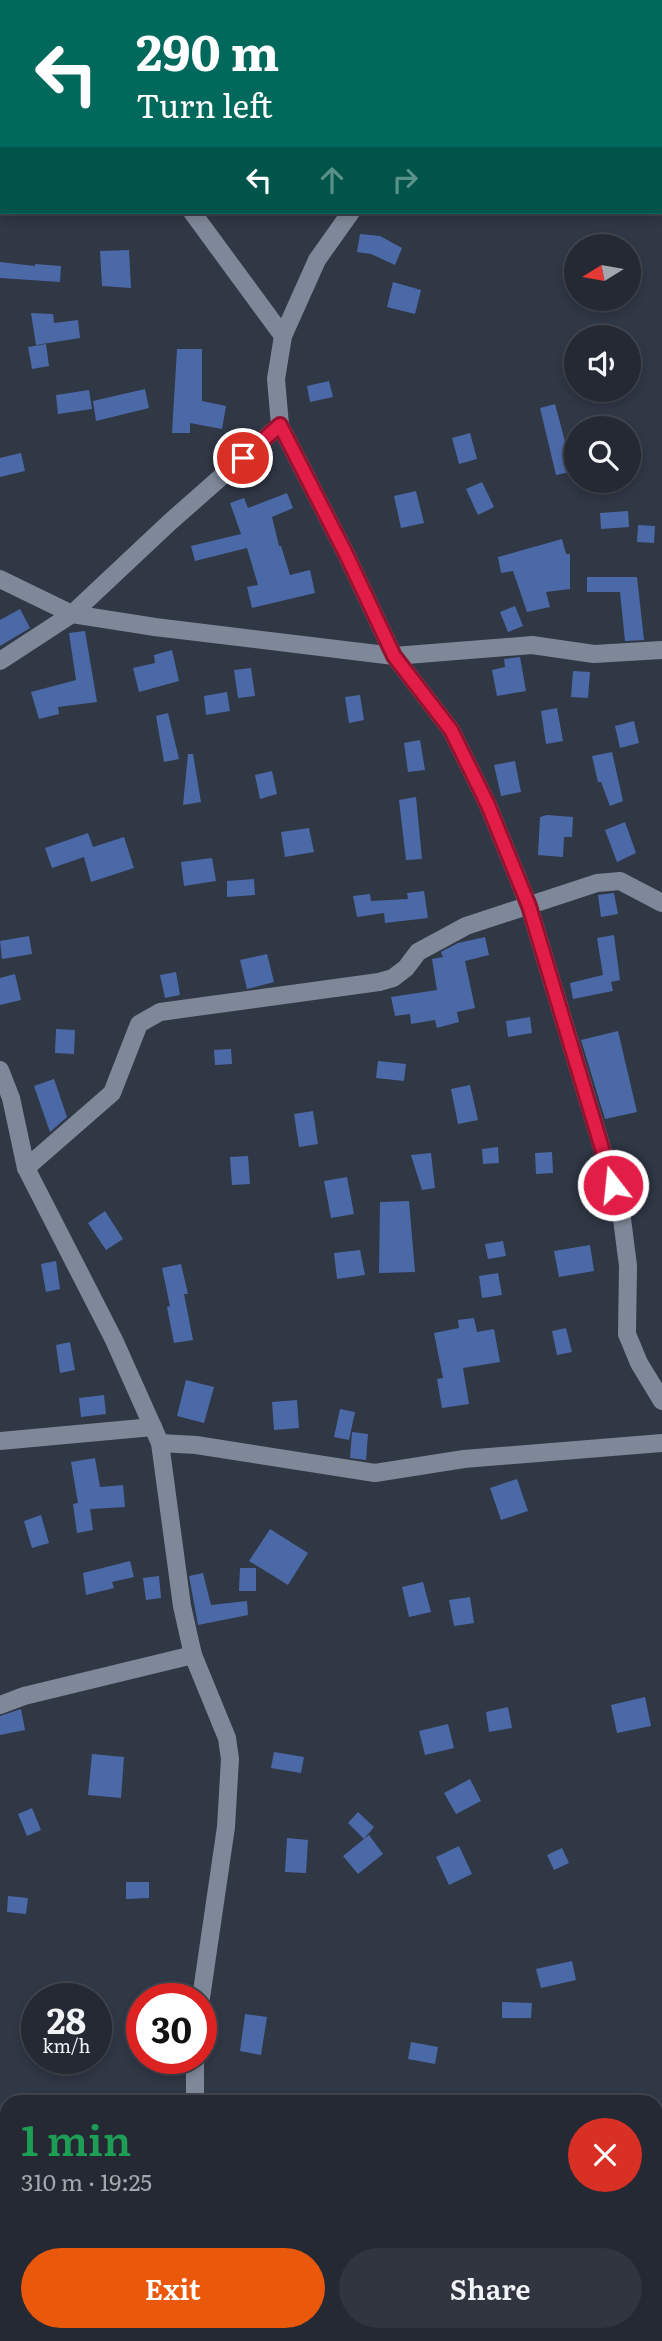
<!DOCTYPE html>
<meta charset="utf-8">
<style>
:root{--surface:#242934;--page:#303540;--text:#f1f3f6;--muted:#a3a6ac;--line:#41454f;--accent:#ea580c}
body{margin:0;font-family:Literata,serif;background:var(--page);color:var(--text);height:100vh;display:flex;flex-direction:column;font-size:26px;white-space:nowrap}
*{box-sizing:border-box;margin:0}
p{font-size:23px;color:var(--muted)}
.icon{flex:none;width:38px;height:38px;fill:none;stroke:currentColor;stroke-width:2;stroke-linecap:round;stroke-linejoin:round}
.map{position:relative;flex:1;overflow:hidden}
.side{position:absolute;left:0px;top:2095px;width:663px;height:247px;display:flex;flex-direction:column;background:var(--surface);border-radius:21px 21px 0 0;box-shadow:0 4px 10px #0003,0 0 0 2px var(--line)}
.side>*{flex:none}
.guide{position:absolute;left:0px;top:0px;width:663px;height:214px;box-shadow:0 4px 10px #0003,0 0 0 2px var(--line);background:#00695c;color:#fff;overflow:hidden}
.needle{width:46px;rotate:259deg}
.fabs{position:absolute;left:564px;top:234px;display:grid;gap:14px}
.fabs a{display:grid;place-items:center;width:77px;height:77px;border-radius:50%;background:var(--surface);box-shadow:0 4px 10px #0003,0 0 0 2px var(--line);font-size:35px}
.speed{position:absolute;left:21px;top:1983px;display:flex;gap:14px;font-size:35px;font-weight:700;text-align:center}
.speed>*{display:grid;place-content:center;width:91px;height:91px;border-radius:50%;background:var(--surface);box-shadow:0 4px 10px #0003,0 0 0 2px var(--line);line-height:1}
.speed small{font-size:18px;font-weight:400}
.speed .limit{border:10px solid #d22;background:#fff;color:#111}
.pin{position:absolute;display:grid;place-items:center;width:60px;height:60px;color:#fff;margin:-30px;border:4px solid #fff;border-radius:50%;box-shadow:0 2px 7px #0007}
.me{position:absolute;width:77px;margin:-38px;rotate:344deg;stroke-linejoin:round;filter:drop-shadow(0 0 5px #0008)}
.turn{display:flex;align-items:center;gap:24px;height:147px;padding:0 21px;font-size:32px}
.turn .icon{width:91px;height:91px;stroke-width:2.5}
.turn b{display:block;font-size:49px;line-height:60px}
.lanes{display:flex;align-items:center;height:66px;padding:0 21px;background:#0003;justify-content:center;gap:35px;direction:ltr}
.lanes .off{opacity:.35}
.round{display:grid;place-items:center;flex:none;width:74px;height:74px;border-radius:37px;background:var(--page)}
.headline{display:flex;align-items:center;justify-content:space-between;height:119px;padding:0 21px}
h1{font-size:42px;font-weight:600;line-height:52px;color:#1e9e55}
.button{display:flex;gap:14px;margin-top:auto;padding:14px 21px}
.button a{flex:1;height:80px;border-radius:42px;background:var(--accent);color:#fff;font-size:28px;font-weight:600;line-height:80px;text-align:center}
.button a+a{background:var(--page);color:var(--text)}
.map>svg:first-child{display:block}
.building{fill:#4c69a7}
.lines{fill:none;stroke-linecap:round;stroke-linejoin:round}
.minor{stroke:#7f8899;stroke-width:18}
.route-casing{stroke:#92132f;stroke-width:18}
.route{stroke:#e11d48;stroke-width:12}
</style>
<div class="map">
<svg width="662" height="2341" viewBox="0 0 662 2341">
<rect width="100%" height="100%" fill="#303745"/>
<g class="building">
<path d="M360 234 380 236 402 248 395 265 371 254 357 252Z"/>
<path d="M129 250 131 288 102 286 100 251Z"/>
<path d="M0 262 35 266V264L61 266 60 282 0 278Z"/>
<path d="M393 282 421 290 415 314 387 307Z"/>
<path d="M31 313 53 314 54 323 78 320 80 338 36 345Z"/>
<path d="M46 344 49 366 32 369 28 347Z"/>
<path d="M177 349H202V401L226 406 222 429 190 423V433H172Z"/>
<path d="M329 381 333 397 310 402 307 386Z"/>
<path d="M145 389 149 408 96 421 93 401Z"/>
<path d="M89 390 92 409 58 414 56 395Z"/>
<path d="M555 404 566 445 569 444 575 471 556 475 540 408Z"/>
<path d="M470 433 477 459 459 464 452 438Z"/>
<path d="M21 453 25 471 0 477V458Z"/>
<path d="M482 482 494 507 478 515 466 489Z"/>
<path d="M416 491 424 523 401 528 394 496Z"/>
<path d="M287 493 293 508 272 517 279 546H281L290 575 310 570 315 593 252 608 247 587 258 585 247 548 195 561 191 546 241 534 230 503 244 498 248 508Z"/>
<path d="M628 511 629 527 601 529 600 513Z"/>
<path d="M638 525 655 526 654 543 637 542Z"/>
<path d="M562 539 566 554H570V589L546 592 550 607 527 612 513 571 501 573 498 557Z"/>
<path d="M587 577H637L644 640 625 641 620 592H587Z"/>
<path d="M515 606 523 626 508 632 500 612Z"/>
<path d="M20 609 30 628 0 646V620Z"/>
<path d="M85 631 97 702 58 707 59 714 39 719 31 692 76 680 69 633Z"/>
<path d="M172 650 179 681 139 692 133 668 155 663 154 655Z"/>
<path d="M520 657 526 691 497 696 492 670 505 667 504 659Z"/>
<path d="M251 668 255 696 238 698 234 670Z"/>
<path d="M573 671 590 672 588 698 571 697Z"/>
<path d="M227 692 230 711 206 715 204 696Z"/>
<path d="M360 695 364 720 349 723 345 697Z"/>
<path d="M557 708 563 741 546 744 541 711Z"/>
<path d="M168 713 179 759 164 762 156 716Z"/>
<path d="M634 721 639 743 620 748 615 726Z"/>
<path d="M420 740 425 770 408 772 404 743Z"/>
<path d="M612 752 623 801 610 806 601 782H598L592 756Z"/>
<path d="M188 754H193L201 802 183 805Z"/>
<path d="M515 761 521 792 501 796 494 765Z"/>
<path d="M272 771 277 794 260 799 255 775Z"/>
<path d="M416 797 422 859 406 860 399 800Z"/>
<path d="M547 815 573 817 572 837H564L563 857 538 855 540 817Z"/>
<path d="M625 822 636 853 617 862 605 830Z"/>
<path d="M309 828 314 852 285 857 281 832Z"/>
<path d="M88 833 93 847 124 837 134 868 91 882 84 857 52 868 45 848Z"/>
<path d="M212 858 216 881 184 886 181 862Z"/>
<path d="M254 879 255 895 227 897V881Z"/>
<path d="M424 891 428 918 385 923 384 913 357 917 353 896 370 894 371 901 408 899 407 893Z"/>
<path d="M614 893 618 914 601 917 598 895Z"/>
<path d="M614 935 620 980 611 982 613 991 573 999 570 983 603 975 597 938Z"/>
<path d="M29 936 32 954 2 959 0 941Z"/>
<path d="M485 937 489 955 465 961 475 1008 457 1012 459 1022 437 1028 435 1020 411 1024 410 1014 395 1016 391 997 437 990 432 959 443 957 441 952 458 943Z"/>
<path d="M267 954 274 982 247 989 240 960Z"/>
<path d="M176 972 180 995 165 998 160 975Z"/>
<path d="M15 974 21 1000 0 1005V978Z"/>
<path d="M530 1017 532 1033 508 1037 506 1021Z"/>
<path d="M56 1029 75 1030 74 1054 55 1053Z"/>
<path d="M618 1031 637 1112 605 1119 581 1040Z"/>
<path d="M231 1049 232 1064 215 1065 214 1050Z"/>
<path d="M378 1061 406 1064 404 1081 376 1078Z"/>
<path d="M54 1079 67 1117 50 1132 34 1086Z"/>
<path d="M470 1085 478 1120 458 1124 451 1089Z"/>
<path d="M313 1111 318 1144 299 1147 294 1114Z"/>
<path d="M498 1147 499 1163 483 1164 482 1149Z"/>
<path d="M552 1152 553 1173 536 1174 535 1153Z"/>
<path d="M431 1153 435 1188 422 1190 411 1155Z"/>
<path d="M248 1156 250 1184 232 1185 230 1157Z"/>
<path d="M347 1177 354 1214 331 1218 324 1181Z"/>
<path d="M409 1201 415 1272 379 1273 380 1202Z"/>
<path d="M105 1211 123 1239 106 1250 88 1223Z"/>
<path d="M503 1241 506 1256 488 1259 485 1244Z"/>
<path d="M590 1245 594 1271 559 1277 554 1251Z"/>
<path d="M360 1250 365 1275 337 1279 334 1253Z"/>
<path d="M56 1261 60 1289 46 1292 41 1264Z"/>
<path d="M181 1264 188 1294H184L193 1340 174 1343 167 1307 170 1306 162 1268Z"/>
<path d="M498 1273 502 1295 482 1298 479 1276Z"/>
<path d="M474 1318 477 1332 494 1329 500 1362 463 1368 469 1404 442 1408 437 1379 443 1378 434 1333 459 1328 458 1320Z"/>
<path d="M566 1328 572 1352 557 1355 552 1331Z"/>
<path d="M70 1342 75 1370 60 1373 56 1345Z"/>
<path d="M186 1380 214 1387 204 1423 177 1416Z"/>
<path d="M104 1395 106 1414 81 1417 79 1398Z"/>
<path d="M297 1400 299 1428 274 1430 272 1402Z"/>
<path d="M340 1409 355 1412 349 1440 334 1437Z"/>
<path d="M352 1432 368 1434 366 1460 350 1458Z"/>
<path d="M95 1458 100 1487 123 1485 125 1507 90 1509 93 1530 77 1533 73 1504 78 1503 71 1462Z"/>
<path d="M517 1479 528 1511 501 1520 490 1488Z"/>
<path d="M41 1515 49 1543 32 1548 24 1521Z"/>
<path d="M270 1529 308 1553 288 1585 249 1561Z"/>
<path d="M130 1561 134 1577 112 1582 114 1588 86 1595 83 1573Z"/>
<path d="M240 1568H256V1591H239Z"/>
<path d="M203 1573 211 1605 247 1601 248 1615 198 1625 189 1576Z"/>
<path d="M159 1576 161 1598 146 1600 143 1578Z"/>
<path d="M423 1582 431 1612 409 1617 402 1587Z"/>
<path d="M470 1597 474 1623 454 1626 449 1600Z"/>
<path d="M645 1697 651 1726 617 1733 611 1705Z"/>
<path d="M508 1707 512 1728 489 1732 486 1712Z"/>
<path d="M21 1709 25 1730 0 1735V1716Z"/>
<path d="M448 1724 454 1748 425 1755 419 1731Z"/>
<path d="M274 1752 304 1757 301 1773 271 1768Z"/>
<path d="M92 1754 124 1757 121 1798 88 1795Z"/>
<path d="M470 1779 481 1801 456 1814 444 1793Z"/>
<path d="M32 1808 41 1830 27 1836 18 1814Z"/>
<path d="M358 1812 374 1827 364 1839 348 1823Z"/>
<path d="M369 1835 383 1854 358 1874 343 1856Z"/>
<path d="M287 1838 308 1840 306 1873 285 1872Z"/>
<path d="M459 1846 472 1874 449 1885 436 1857Z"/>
<path d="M562 1848 569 1863 554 1870 547 1855Z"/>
<path d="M126 1882H149V1898L126 1899Z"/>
<path d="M8 1896 28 1898 26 1914 7 1912Z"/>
<path d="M572 1961 576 1980 541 1988 536 1969Z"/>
<path d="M502 2002 532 2003 531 2018H502Z"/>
<path d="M245 2014 267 2017 261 2055 240 2051Z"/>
<path d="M411 2042 438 2047 435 2064 408 2059Z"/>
</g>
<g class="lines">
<g class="minor">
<path d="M27 0 29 2"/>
<path d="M473 2 474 0"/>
<path d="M662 204V205"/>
<path d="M192 212 283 336"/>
<path d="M280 425 346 554 394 656 451 730 488 805 529 906 621 1211 628 1266 627 1334 639 1363 662 1401"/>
<path d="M0 579 72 614 155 627 394 656 532 645 594 654 662 650"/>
<path d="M0 661 72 614 170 522 280 425 276 379 283 336 317 260 351 212"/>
<path d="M0 1070 11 1098 26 1168 114 1340 160 1443 182 1606 193 1655 227 1738 230 1759 226 1827 201 1998"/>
<path d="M26 1168 112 1093 139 1024 160 1012 379 982 393 978 406 968 418 952 466 926 597 883 620 881 662 903"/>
<path d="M0 1441 153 1427"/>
<path d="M160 1443 196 1445 375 1473 464 1459 662 1443"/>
<path d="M0 1705 24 1696 193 1655"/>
<path d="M195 2058V2102"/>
<path d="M0 2194 7 2198"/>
<path d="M216 2334 217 2341"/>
<path d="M318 2334 346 2341"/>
</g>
</g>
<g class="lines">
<defs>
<path id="route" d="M243 458 280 425 346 554 394 656 451 730 488 805 529 906 613 1185"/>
</defs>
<use href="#route" class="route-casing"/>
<use href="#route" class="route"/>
</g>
</svg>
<div class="fabs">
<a><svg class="needle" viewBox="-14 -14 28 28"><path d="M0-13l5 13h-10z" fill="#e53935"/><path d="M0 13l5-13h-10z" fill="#a3a6ac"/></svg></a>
<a><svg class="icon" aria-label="sound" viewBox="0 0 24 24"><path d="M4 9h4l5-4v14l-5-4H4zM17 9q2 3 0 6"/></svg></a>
<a><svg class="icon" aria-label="search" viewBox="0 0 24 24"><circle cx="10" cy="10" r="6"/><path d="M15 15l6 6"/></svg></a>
</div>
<div class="speed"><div>28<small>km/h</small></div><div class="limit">30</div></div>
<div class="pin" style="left:243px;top:458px;background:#d93025"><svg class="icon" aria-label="arrive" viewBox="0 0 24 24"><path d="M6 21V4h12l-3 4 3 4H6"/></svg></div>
<svg class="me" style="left:613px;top:1185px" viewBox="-20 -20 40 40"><circle r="17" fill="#e11d48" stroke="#fff" stroke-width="3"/><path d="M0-11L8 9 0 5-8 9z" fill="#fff"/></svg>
<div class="guide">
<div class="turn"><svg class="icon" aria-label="left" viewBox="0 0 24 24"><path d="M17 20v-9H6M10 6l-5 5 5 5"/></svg><div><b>290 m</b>Turn left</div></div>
<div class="lanes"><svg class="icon" aria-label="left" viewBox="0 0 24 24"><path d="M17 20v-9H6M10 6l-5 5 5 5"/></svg><svg class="icon off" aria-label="ahead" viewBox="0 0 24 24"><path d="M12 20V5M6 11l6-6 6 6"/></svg><svg class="icon off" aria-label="right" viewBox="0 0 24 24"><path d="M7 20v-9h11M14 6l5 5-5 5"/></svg></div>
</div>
<section class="side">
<div class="headline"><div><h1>1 min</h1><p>310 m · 19:25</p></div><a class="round" style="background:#d93025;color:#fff"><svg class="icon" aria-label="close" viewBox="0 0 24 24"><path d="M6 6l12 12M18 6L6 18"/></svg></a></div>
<div class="button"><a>Exit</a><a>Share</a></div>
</section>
</div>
